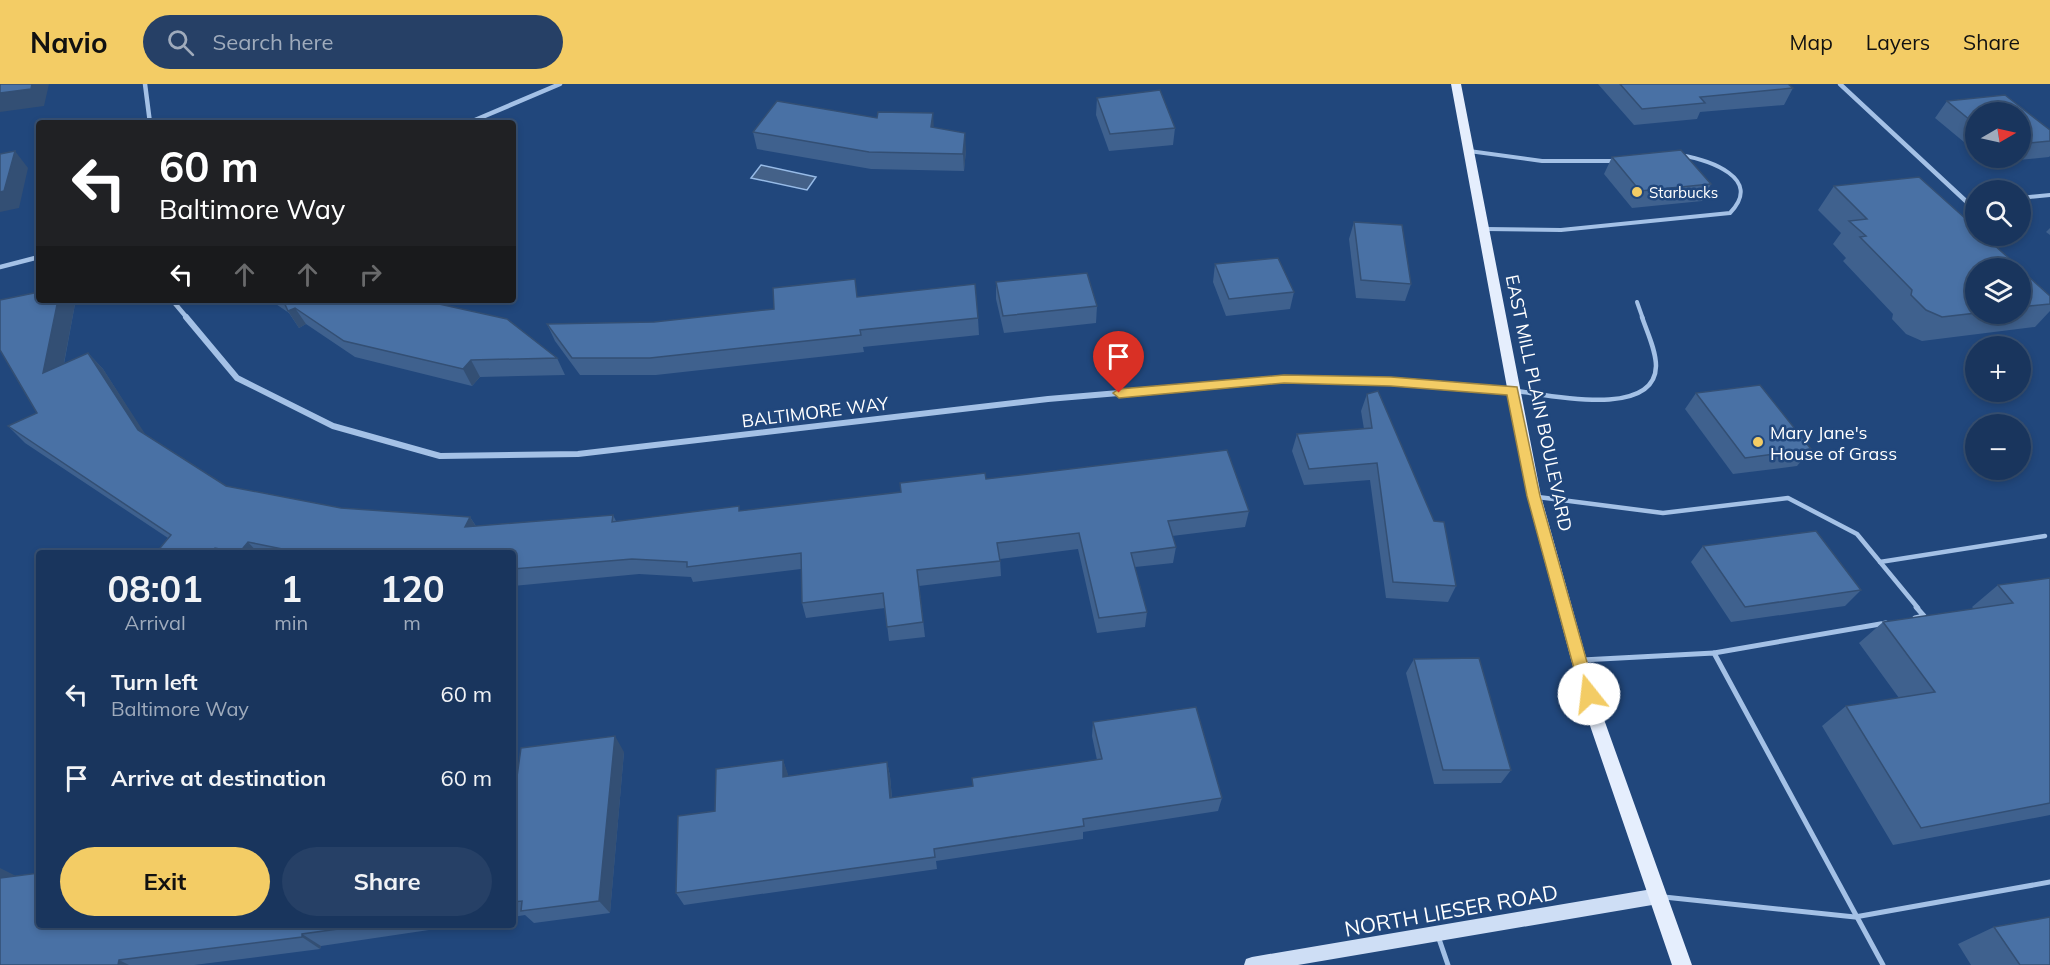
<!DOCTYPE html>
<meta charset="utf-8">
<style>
:root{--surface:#19355d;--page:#264066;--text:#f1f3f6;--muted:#9fabbc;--line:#375072;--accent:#f3cc65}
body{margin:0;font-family:Mulish,sans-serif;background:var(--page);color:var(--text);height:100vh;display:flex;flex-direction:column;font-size:22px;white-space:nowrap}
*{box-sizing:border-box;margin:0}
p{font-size:20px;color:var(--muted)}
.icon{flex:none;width:33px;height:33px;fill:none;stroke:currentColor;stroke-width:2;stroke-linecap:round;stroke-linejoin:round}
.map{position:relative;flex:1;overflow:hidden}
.side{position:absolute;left:36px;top:466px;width:480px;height:378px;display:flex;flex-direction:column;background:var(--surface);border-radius:6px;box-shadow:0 3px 9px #0003,0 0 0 2px var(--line)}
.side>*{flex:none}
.banner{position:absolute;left:36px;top:36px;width:480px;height:183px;border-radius:6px;box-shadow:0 3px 9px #0003,0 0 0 2px var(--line);background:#202124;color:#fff;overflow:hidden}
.needle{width:39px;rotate:81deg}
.buttons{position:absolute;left:1965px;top:18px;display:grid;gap:12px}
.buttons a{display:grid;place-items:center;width:66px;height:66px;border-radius:50%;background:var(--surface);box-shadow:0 3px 9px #0003,0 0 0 2px var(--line);font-size:30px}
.pin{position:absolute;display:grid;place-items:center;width:51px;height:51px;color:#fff;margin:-62px -26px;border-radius:50% 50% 50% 0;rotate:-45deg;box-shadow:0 0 6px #0007}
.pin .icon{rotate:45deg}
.me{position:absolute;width:66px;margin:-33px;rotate:344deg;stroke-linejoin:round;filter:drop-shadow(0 0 4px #0008)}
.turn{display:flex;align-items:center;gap:21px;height:126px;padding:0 24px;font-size:27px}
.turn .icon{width:78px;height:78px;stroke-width:2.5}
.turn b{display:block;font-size:42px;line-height:51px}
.lanes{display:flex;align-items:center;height:57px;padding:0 24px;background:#0003;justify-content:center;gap:30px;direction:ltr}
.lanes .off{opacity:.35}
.eta{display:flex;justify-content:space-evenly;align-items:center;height:102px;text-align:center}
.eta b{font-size:36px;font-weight:700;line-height:42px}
.primary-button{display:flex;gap:12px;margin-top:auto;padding:12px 24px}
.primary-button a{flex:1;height:69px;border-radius:36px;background:var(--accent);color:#111;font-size:24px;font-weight:700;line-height:69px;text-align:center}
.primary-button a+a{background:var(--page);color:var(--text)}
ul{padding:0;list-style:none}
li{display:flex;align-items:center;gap:18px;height:84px;padding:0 24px}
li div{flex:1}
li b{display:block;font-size:22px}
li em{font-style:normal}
header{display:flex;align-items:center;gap:36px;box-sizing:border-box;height:84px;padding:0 30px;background:var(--accent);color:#111}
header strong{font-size:28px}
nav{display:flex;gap:33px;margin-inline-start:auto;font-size:21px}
.search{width:420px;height:54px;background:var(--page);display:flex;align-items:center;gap:15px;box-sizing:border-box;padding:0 21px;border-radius:33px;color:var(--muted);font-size:22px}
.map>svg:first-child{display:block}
.water{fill:#446188;stroke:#97bbe7;stroke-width:1.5}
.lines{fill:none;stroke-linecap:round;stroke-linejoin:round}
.service-far2{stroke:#a4c1e6;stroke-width:4}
.service-far1{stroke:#a4c1e6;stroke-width:4.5}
.service{stroke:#a4c1e6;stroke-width:5}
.minor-far1{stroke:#a4c1e6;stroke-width:4.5}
.minor{stroke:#a4c1e6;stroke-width:6}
.secondary{fill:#cedef5;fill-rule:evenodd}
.primary{fill:#e5eefd;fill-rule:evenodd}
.wall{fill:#3f618e}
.shaded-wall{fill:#334f74}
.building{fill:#4971a5;stroke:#334f74;stroke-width:1.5}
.route{fill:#f3cc65;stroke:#9e8542;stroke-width:1.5}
.poi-dot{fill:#f3cc65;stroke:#21477c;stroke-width:2}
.labels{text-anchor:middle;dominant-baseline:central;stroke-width:5;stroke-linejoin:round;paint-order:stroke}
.far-poi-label{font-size:15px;fill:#fff;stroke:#21477c;text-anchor:start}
.street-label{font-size:18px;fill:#fff;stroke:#21477c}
.poi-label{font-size:18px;fill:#fff;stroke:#21477c;text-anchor:start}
.near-street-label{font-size:21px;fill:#fff;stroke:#21477c}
</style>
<header>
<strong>Navio</strong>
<div class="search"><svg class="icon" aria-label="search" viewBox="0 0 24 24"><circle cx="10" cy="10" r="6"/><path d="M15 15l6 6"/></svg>Search here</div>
<nav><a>Map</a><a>Layers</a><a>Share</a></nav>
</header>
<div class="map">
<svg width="2050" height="881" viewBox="0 0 2050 881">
<rect width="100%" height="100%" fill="#21477c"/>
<path class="water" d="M761 81 816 93 807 106 751 94Z"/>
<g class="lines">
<g class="service-far2">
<path d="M1469 67 1542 77H1615"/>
<path d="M2020 114 2050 111"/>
<path d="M1486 145 1561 146 1730 129C1764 94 1709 76 1680 71"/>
<path d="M1637 218 1643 235"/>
</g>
<g class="service-far1">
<path d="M1517 307C1549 311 1655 335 1656 282 1656 266 1647 248 1642 233"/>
<path d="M1538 413 1663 429 1788 414 1857 450 1918 524"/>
<path d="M1880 478 2045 452"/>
</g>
<g class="service">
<path d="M1915 534 1924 532 1916 523"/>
<path d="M1714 569 1886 539"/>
<path d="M1582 576 1714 569 1883 881"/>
<path d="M1664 813 1855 833 2050 798"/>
<path d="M1438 852 1448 881"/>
</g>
<g class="minor-far1">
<path d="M145 0 150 39"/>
<path d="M1840 0 1969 120"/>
<path d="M468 39 560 0"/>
<path d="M0 183 39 173"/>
<path d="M172 216 188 235"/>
</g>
<path class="minor" d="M186 233 237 294 333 342 440 372 578 370 1048 315 1284 295 1391 298 1513 307"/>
<path class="secondary" d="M1658 804 1663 807 1666 812 1663 817 1658 820 1298 881H1244L1246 875 1252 873Z"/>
<path class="primary" d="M1451 0H1461L1541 412 1601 627 1692 881H1672L1585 627 1527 412Z"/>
</g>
<g class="wall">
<path d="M1598 0H1788L1793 4 1784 21 1700 28 1697 35 1634 41Z"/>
<path d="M2005 11 2050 46V72L2049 73 1988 79 1981 74H2020V28H1976V68L1935 34 1947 17Z"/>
<path d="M1097 14 1175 44 1173 61 1109 67 1096 31Z"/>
<path d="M934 44 966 66 964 87 871 85 757 65 753 48Z"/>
<path d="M1612 73 1711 100 1702 117 1632 124 1604 90Z"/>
<path d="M1834 102 1976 184V230H2020V185L2050 212V227L2035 243 1922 257 1906 250 1892 235 1893 230 1843 177 1846 174 1833 160 1841 149 1818 126Z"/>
<path d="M1354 138 1411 200 1405 217 1356 214 1349 155Z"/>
<path d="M2050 144V151L2046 148Z"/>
<path d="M1215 180 1294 208 1290 225 1226 232 1213 198Z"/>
<path d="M996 198 1097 222 1096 239 1004 249 996 215Z"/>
<path d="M858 212 978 234 979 251 863 263 864 268 656 291H580L555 257 547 240 654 238 774 225Z"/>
<path d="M39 216H71L75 220 64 280 88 269 103 285 145 351 226 402 341 424 470 433 476 442 613 431 616 437 741 427 901 408 986 395 1249 427 1245 443 1172 452 1176 463 1173 479 1135 483 1147 528 1145 543 1097 549 1078 465 1000 475 1001 492 919 502 925 553 889 557 885 524 806 534 802 519 801 485 693 498 691 493 639 490 513 502V470H155L168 454 25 359 8 342 37 329Z"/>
<path d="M270 216H421L557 274 565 291 480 293 472 302 355 273 306 240 299 244 289 229Z"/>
<path d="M1696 309 1811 365 1797 382 1733 390 1685 325Z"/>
<path d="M1367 310 1456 502 1448 518 1386 514 1370 396 1304 401 1292 367 1297 350 1364 345 1361 327Z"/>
<path d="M1703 462 1861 506 1845 522 1731 538 1691 478Z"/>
<path d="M2050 494V731L1893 761 1822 642 1846 622 1899 614 1859 559 1883 538 1974 525 1972 523 1998 501Z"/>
<path d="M1414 575 1511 686 1501 699 1434 700 1406 589Z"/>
<path d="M1093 638 1222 714 1218 727 1083 748V755L936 777 937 785 684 821 676 809 715 727 783 676 788 692 887 678 890 692 892 714 973 702 1097 676 1092 652Z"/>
<path d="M624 668 610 829 534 839 525 831 513 833V721Z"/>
<path d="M39 842H456L321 862 320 865 194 881H0Z"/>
<path d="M1994 843 2050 881H1971L1958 860Z"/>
</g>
<g class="shaded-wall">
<path d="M32 0H49L44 22 0 28V9Z"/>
<path d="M933 29 934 46 931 43Z"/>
<path d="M965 49 966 66 964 87 963 70Z"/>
<path d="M15 67 28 84 19 124 0 128V108Z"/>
<path d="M58 216H71L75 220 59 305 43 289Z"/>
<path d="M295 224 306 240 299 244 288 227Z"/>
<path d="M88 269 103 285 153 362 138 346Z"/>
<path d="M471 276 480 293 472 302 463 285Z"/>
<path d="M470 433 480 449 465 443Z"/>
<path d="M248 458 259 470 239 469Z"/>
<path d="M215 464 220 470H210Z"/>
<path d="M615 652 624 668 610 829 599 817Z"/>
<path d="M783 676 788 690 789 706 783 693Z"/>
<path d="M887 678 890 692 893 727 890 714Z"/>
<path d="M0 784 18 793 0 803Z"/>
<path d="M302 850 321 862 320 865 302 853Z"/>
<path d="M119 876 129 881H118Z"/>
</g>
<g class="building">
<path d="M0 0H32L31 5 0 9Z"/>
<path d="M1620 0H1788L1793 4 1700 13 1705 19 1642 25Z"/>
<path d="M1160 6 1175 44 1110 50 1097 14Z"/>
<path d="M2005 11 2050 46V57L2020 60V28H1976V41L1947 17Z"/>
<path d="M777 17 877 34 878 28 933 29 931 43 965 49 963 70 869 68 753 48Z"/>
<path d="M1681 66 1711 100 1640 107 1612 73Z"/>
<path d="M15 67 4 107 0 108V70Z"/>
<path d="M1919 93 1976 144V152H1984L2020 184H1976V229L1942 233 1926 226 1911 211 1912 206 1860 153 1866 152 1849 137 1867 135 1834 102Z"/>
<path d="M1354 138 1402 141 1411 200 1361 196Z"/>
<path d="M1278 174 1294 208 1229 215 1215 180Z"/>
<path d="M2020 185 2050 212V220L2020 223Z"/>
<path d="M1087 189 1097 222 1003 232 996 198Z"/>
<path d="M855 195 857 213 975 200 978 234 860 246 861 251 650 274H572L547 240 654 238 774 225 773 204Z"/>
<path d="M39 208V216H58L43 289 88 269 138 346 226 402 341 424 470 433 465 443 613 431 612 438 739 422V427L901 408 900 399 985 389 986 395 1227 366 1249 427 1168 437 1176 463 1131 469 1147 528 1099 534 1079 449 997 459 1000 477 917 486 923 538 887 543 883 509 802 519 801 469 687 483V478L632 475 513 485V470H307L248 458 239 469 215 464 210 470H155L171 451 8 342 37 329 0 266V216Z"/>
<path d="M283 216H421L507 235 557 274 471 276 463 285 344 257 295 224 288 227Z"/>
<path d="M1760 301 1811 365 1745 374 1696 309Z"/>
<path d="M1378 307 1434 437 1444 438 1456 502 1393 498 1377 379 1309 385 1297 350 1372 344 1367 310Z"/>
<path d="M1816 447 1861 506 1745 523 1703 462Z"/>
<path d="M2050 494V719L1921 744 1846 622 1935 608 1883 538 2013 519 1998 501Z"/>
<path d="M1479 574 1511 686H1443L1414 575Z"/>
<path d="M1196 623 1222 714 1083 735 1084 742 934 765 935 773 676 809 678 732 715 727 716 685 783 676V693L887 678 890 714 973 702 972 694 1102 675 1093 638Z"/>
<path d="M615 652 599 817 521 827 522 817 513 818V721L521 664Z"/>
<path d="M39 789V842H360L302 850V853L119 876 118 881H0V794Z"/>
<path d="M2050 833V881H2020L1994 843Z"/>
</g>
<path class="route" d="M1284 291 1391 293 1517 303 1540 412 1596 610 1594 615H1583L1581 610 1527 412 1507 311 1391 302 1284 299 1119 314 1113 309 1119 305Z"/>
<g class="poi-dot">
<circle cx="1637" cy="108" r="6"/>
<circle cx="1758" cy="358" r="6"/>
</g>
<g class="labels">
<g class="far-poi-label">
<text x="1649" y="108">Starbucks</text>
</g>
<g class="street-label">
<text transform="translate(1539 319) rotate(78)">EAST MILL PLAIN BOULEVARD</text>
<text transform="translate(815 328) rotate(-7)">BALTIMORE WAY</text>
</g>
<g class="poi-label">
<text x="1770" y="348">Mary Jane's<tspan x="1770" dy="21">House of Grass</tspan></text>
</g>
<g class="near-street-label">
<text transform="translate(1451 826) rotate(-10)">NORTH LIESER ROAD</text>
</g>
</g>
</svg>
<div class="buttons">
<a><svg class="needle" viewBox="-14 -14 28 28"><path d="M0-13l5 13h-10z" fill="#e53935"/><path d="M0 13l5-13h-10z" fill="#9fabbc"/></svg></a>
<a><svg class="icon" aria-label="search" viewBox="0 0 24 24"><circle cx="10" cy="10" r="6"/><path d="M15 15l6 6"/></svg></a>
<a><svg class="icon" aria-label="layers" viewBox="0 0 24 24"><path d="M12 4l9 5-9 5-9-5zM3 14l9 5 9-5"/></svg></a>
<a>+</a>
<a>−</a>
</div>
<div class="pin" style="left:1119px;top:309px;background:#d93025"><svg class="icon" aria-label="arrive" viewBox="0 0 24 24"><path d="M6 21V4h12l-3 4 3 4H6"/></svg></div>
<svg class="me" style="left:1589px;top:610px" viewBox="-20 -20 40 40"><circle r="19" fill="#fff"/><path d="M0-13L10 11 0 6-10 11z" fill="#f3cc65"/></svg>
<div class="banner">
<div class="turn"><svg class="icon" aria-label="left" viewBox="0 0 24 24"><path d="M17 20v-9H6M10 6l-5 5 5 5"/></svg><div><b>60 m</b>Baltimore Way</div></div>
<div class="lanes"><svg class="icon" aria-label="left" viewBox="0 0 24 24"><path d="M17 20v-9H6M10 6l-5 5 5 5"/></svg><svg class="icon off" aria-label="ahead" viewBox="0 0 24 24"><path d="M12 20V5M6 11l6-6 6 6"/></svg><svg class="icon off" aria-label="ahead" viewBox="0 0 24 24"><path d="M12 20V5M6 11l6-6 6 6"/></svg><svg class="icon off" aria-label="right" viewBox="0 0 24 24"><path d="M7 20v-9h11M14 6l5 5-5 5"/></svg></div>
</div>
<section class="side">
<div class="eta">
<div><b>08:01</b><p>Arrival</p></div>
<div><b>1</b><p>min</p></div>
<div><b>120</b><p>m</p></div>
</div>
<ul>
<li><svg class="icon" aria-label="left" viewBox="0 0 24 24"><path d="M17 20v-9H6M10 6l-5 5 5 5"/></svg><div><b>Turn left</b><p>Baltimore Way</p></div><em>60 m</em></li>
<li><svg class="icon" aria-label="arrive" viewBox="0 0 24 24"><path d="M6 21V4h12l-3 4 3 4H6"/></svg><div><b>Arrive at destination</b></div><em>60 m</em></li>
</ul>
<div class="primary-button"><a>Exit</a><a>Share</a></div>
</section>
</div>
